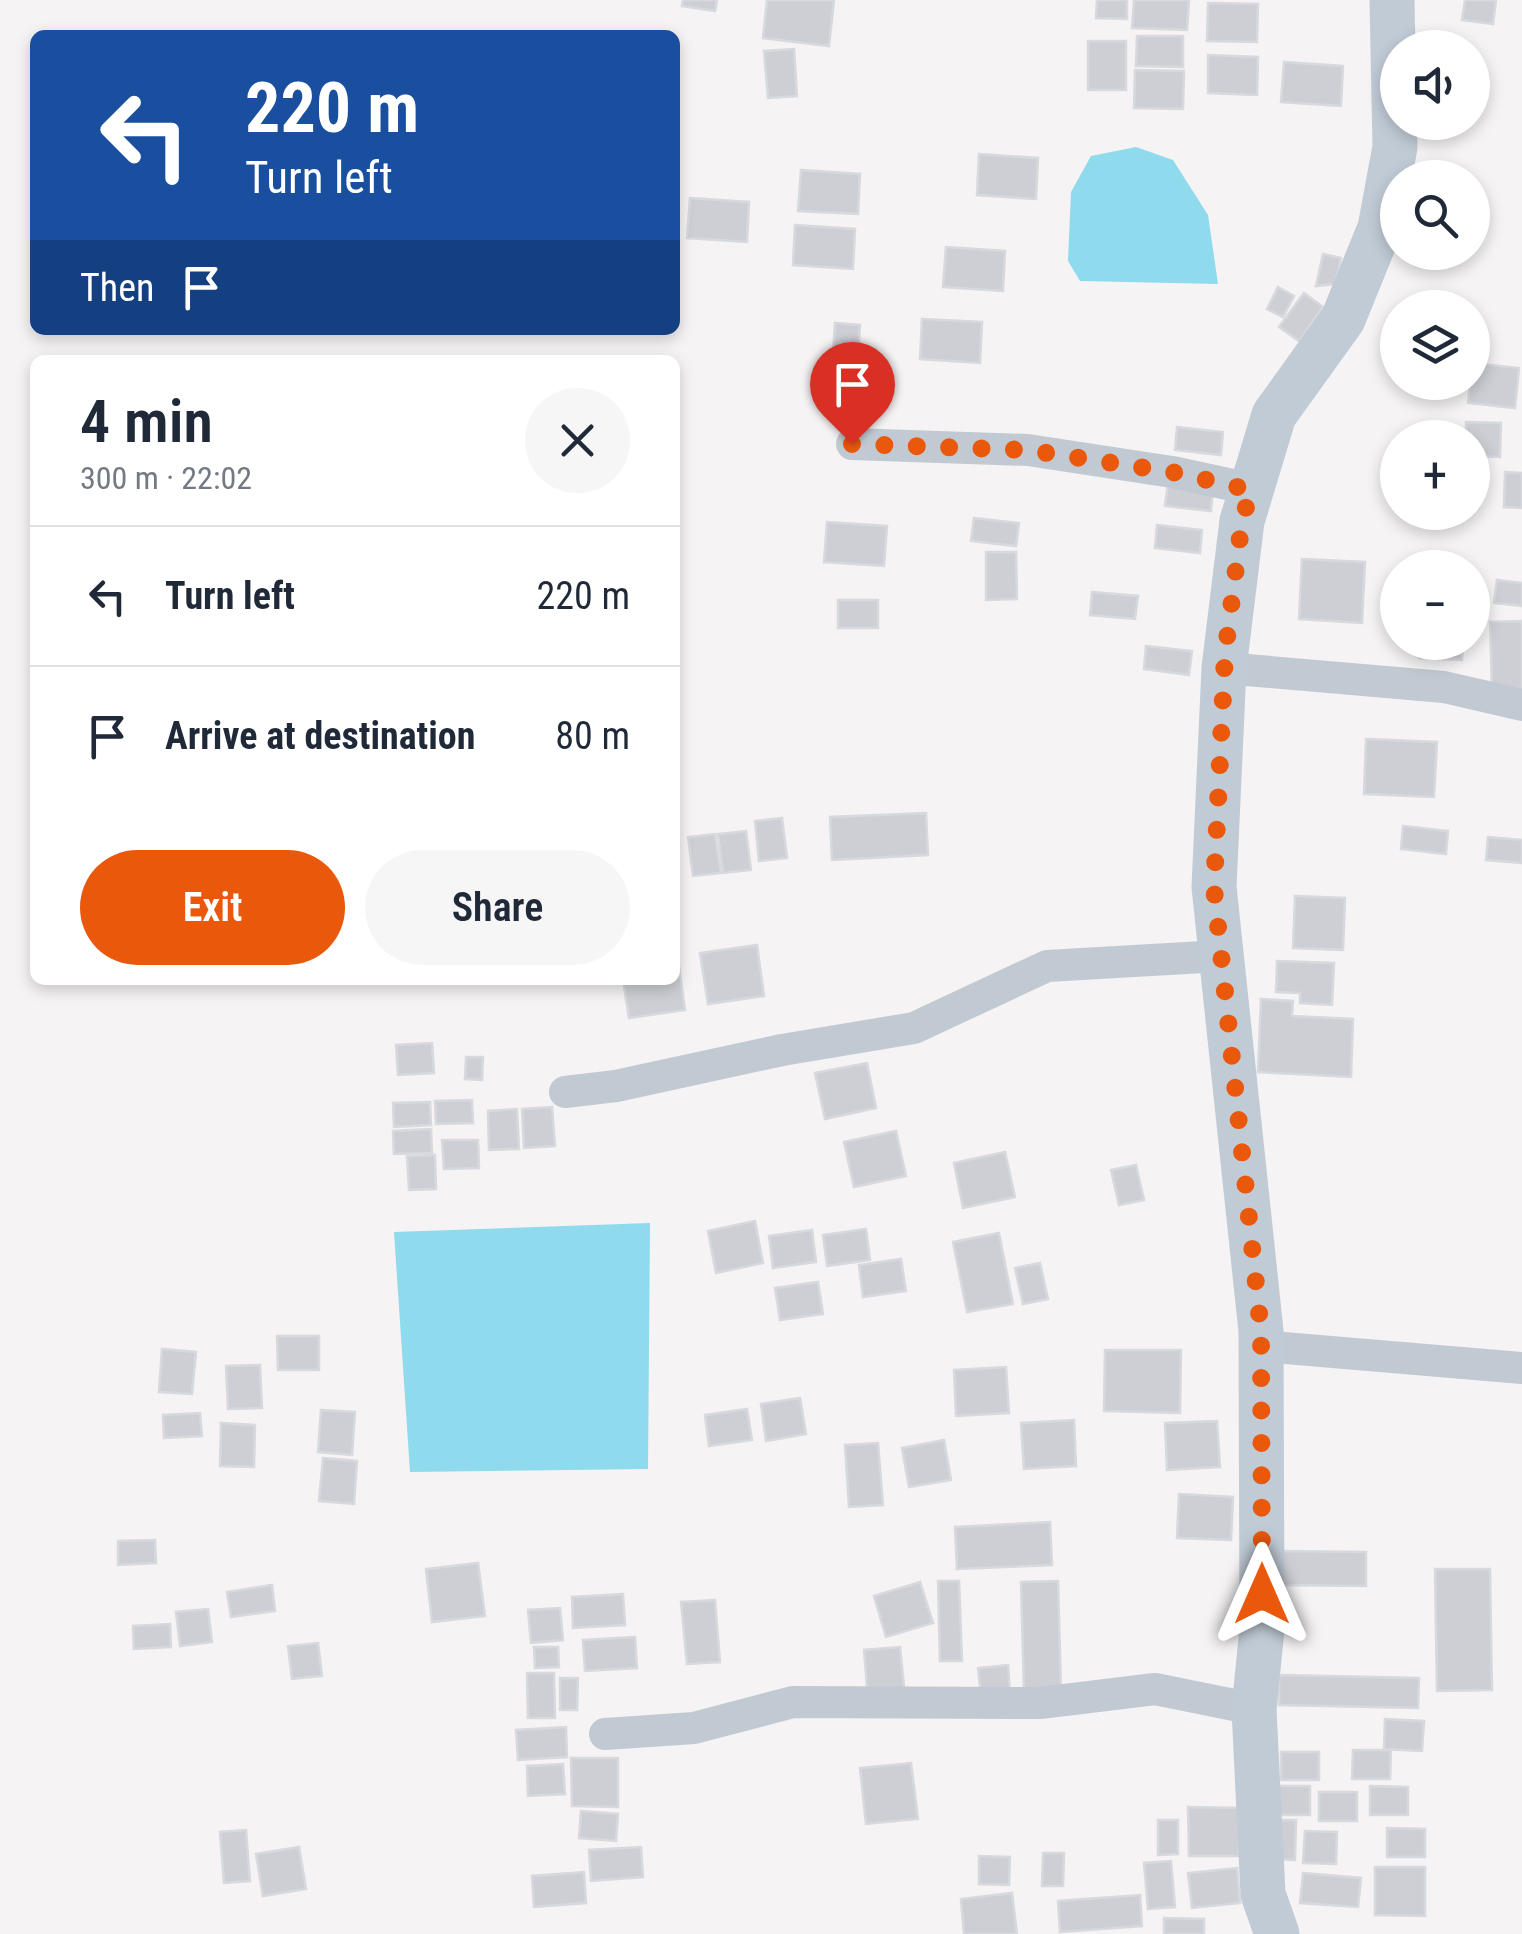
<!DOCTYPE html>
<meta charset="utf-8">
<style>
:root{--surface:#fff;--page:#f6f6f7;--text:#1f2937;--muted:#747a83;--line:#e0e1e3;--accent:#ea580c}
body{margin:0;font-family:"Roboto Condensed",sans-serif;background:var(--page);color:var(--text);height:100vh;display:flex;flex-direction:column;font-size:38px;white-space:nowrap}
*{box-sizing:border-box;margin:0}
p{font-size:32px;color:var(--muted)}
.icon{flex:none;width:55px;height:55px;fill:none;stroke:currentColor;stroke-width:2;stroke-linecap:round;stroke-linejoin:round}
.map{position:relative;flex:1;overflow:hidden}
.panel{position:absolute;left:30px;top:355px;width:650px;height:630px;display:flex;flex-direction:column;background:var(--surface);border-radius:15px;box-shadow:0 5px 15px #0003}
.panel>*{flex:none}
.top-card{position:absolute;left:30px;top:30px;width:650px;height:305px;border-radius:15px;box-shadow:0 5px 15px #0003;background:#1a4fa0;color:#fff;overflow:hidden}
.fabs{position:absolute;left:1380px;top:30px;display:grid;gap:20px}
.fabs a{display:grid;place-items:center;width:110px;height:110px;border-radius:50%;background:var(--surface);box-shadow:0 5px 15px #0003;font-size:50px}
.pin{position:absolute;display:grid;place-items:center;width:85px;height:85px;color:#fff;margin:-102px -42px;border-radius:50% 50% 50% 0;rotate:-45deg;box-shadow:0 0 10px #0007}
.pin .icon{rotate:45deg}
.me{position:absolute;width:110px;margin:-55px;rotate:0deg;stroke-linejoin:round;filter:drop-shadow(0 0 8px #0008)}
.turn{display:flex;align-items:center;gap:35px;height:210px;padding:0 50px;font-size:45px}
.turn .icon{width:130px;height:130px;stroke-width:2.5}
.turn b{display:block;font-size:70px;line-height:85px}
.then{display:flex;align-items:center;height:95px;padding:0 50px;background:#0003;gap:20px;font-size:38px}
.round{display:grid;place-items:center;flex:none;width:105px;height:105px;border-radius:52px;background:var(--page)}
.head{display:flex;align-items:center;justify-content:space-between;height:170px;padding:0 50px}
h1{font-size:60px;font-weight:600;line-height:75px}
.action{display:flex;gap:20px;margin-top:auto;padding:20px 50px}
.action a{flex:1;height:115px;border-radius:60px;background:var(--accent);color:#fff;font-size:40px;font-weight:600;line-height:115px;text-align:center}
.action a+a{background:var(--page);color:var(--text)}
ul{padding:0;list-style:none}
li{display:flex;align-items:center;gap:30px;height:140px;padding:0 50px;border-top:2px solid var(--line)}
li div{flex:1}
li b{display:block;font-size:38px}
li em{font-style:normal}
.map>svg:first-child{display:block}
.water{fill:#90daee}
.building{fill:#cdcfd5;stroke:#d7d9de;stroke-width:2.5}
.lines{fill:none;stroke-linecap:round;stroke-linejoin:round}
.street{stroke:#c1cad2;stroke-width:32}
.secondary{stroke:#c1cbd6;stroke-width:45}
.route{stroke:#ea580c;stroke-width:18;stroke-dasharray:0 32.4}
</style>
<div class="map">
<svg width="1522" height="1934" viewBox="0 0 1522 1934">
<rect width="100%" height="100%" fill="#f5f3f3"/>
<g class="water">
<path d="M1136 147 1173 160 1208 215 1218 284 1080 281 1068 261 1071 192 1091 156Z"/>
<path d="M650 1223 648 1469 410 1472 394 1232Z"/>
</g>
<g class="building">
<path d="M683 0H717L715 11 682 6Z"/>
<path d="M767 0H834L829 46 763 38Z"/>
<path d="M1097 0H1127V19L1096 18Z"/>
<path d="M1134 0H1189L1187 30 1132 28Z"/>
<path d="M1465 0H1496L1493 24 1462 20Z"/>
<path d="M1208 3 1258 4 1257 42 1207 41Z"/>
<path d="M1137 36H1183V67L1136 66Z"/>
<rect x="1088" y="41" width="38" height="49"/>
<path d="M794 49 797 96 768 98 764 51Z"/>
<path d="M1208 55 1258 57 1257 95 1208 93Z"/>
<path d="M1284 62 1343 66 1341 106 1281 102Z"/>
<path d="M1135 70 1184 71 1183 109 1134 108Z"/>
<path d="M979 154 1038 158 1036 199 977 195Z"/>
<path d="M801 170 860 174 858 214 798 211Z"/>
<path d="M690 198 749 202 747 242 687 238Z"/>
<path d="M795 225 855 229 853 269 793 265Z"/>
<path d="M946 247 1005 251 1003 291 943 287Z"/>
<path d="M1323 254 1341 258 1335 284 1316 286Z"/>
<path d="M1278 287 1294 296 1283 317 1267 309Z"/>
<path d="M1304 293 1323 307 1299 341 1279 327Z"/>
<path d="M922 319 982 322 980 363 920 359Z"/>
<path d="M835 323 860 325 854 413 829 410Z"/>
<path d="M1472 363 1519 368 1515 408 1468 403Z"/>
<path d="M1466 422 1501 423 1500 457 1472 456V438H1466Z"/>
<path d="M1177 427 1223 432 1221 455 1175 450Z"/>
<path d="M1505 472 1522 473V508L1504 507Z"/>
<path d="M1168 483 1213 488 1211 511 1165 506Z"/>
<path d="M974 518 1019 523 1016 546 971 541Z"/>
<path d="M827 522 887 526 884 566 824 562Z"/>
<path d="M1157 525 1202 530 1200 553 1155 548Z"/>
<path d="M986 552H1016L1017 599 986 600Z"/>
<path d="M1302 559 1365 562 1362 623 1299 619Z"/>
<path d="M1497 580 1522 583V606L1494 603Z"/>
<path d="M1092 592 1138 596 1135 619 1090 615Z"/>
<rect x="838" y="600" width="40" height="28"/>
<path d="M1522 621V690H1492L1490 622Z"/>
<path d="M1419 642H1463L1462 660 1419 658Z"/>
<path d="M1146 646 1192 651 1189 675 1144 669Z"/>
<path d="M1366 739 1437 742 1434 797 1364 794Z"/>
<path d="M926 813 928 855 832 860 830 817Z"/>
<path d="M782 818 787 858 759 861 755 821Z"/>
<path d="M1403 826 1448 831 1446 854 1401 849Z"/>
<path d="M746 831 751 870 723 873 718 834Z"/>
<path d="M715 834 721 873 693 876 688 837Z"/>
<path d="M1488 837 1522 840V863L1486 860Z"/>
<path d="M1295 896 1345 898 1343 950 1293 948Z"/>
<path d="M757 945 764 996 708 1004 700 953Z"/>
<path d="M675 959H678L685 1010 629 1018 623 980H675Z"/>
<path d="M1277 961 1334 963 1332 1005 1300 1003V993L1276 992Z"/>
<path d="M1261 999 1293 1001 1292 1016 1353 1019 1351 1077 1258 1072Z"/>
<path d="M432 1043 434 1073 398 1075 396 1045Z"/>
<path d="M466 1057H483L482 1080 465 1079Z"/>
<path d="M867 1063 876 1108 825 1119 815 1073Z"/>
<path d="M472 1100 473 1123 436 1124 435 1101Z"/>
<path d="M430 1102 431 1125 394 1127 393 1103Z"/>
<path d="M552 1107 555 1146 524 1148 522 1109Z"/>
<path d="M517 1109 519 1149 489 1150 488 1111Z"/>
<path d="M431 1129 432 1153 394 1154 393 1131Z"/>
<path d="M896 1131 906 1176 854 1187 844 1142Z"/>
<path d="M442 1140H478L479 1168 444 1169Z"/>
<path d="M1005 1152 1015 1197 963 1208 954 1163Z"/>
<path d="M435 1155 436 1189 409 1190 407 1156Z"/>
<path d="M1136 1165 1144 1200 1119 1205 1111 1170Z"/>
<path d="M755 1221 763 1263 716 1273 708 1231Z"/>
<path d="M866 1229 870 1260 827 1266 823 1235Z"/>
<path d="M812 1230 816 1262 773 1268 769 1236Z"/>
<path d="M999 1233 1013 1304 967 1312 953 1242Z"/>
<path d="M901 1259 906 1291 863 1297 859 1265Z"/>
<path d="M1040 1263 1048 1299 1023 1304 1015 1268Z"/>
<path d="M818 1282 823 1314 780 1320 775 1288Z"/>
<path d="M277 1336H319V1370H278Z"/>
<path d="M162 1349 196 1352 192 1394 159 1392Z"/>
<path d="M1105 1350H1181L1180 1413 1104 1411Z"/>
<path d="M260 1365 262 1408 228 1409 226 1366Z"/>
<path d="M1006 1367 1009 1413 956 1416 954 1370Z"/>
<path d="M800 1398 806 1434 766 1441 761 1404Z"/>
<path d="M747 1409 752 1440 709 1446 705 1415Z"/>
<path d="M321 1410 355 1412 352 1455 318 1452Z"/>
<path d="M200 1413 202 1436 164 1438 163 1415Z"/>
<path d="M1074 1420 1076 1466 1024 1469 1021 1423Z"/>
<path d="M1217 1421 1220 1467 1167 1470 1165 1423Z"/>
<path d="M221 1423 255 1425 254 1467 220 1466Z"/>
<path d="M944 1440 951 1480 909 1487 902 1448Z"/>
<path d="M878 1443 883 1505 849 1507 845 1445Z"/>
<path d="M323 1458 357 1461 354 1504 319 1501Z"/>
<path d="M1179 1494 1233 1497 1231 1540 1177 1538Z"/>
<path d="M1050 1522 1052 1565 957 1569 955 1527Z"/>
<path d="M155 1540 156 1563 118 1565V1541Z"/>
<path d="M1277 1551 1366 1552V1586L1277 1585Z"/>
<path d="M478 1563 485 1616 432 1622 426 1569Z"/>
<path d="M1435 1569H1490L1492 1690 1437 1691Z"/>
<path d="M938 1581H959L962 1661H940Z"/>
<path d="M1058 1581 1061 1691 1024 1692 1021 1582Z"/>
<path d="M920 1582 933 1623 886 1637 874 1596Z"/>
<path d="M272 1585 275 1611 231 1617 227 1592Z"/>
<path d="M623 1594 625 1625 573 1628 572 1597Z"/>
<path d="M715 1600 720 1662 687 1664 681 1602Z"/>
<path d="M560 1608 563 1640 531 1643 528 1610Z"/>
<path d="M208 1609 212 1642 180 1646 176 1612Z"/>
<path d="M170 1624 171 1647 134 1649 133 1626Z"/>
<path d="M635 1637 637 1668 585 1671 583 1640Z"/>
<path d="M318 1643 322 1676 292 1679 288 1646Z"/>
<path d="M534 1647H558L559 1667 535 1668Z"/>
<path d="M900 1647 905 1696 868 1699 864 1650Z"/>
<path d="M1008 1665 1010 1694 981 1696 978 1668Z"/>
<path d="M527 1673H554L555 1718H528Z"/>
<path d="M1279 1675 1419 1678 1418 1708 1279 1705Z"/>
<path d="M560 1678H578L577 1710H560Z"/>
<path d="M1385 1719 1424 1721 1422 1751 1384 1749Z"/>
<path d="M566 1727 567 1757 518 1760 516 1730Z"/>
<path d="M1353 1750H1391L1390 1779H1352Z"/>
<rect x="1281" y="1752" width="38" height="28"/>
<path d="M571 1758H618V1807L572 1806Z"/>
<path d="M911 1763 918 1819 866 1824 860 1768Z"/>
<path d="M563 1764 565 1794 528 1796 527 1766Z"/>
<rect x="1271" y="1786" width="39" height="29"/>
<path d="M1370 1786 1408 1787V1815H1370Z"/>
<rect x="1319" y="1792" width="38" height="29"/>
<path d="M1188 1807 1239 1808V1856H1189Z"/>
<path d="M581 1811 618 1814 616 1841 579 1838Z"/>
<path d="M1158 1820H1178V1854L1158 1855Z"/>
<path d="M1269 1820H1296L1295 1860 1268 1859Z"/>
<path d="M1387 1828 1425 1829V1857H1387Z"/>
<path d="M246 1830 250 1881 224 1883 220 1832Z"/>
<path d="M1305 1831 1337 1832 1336 1864 1303 1863Z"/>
<path d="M299 1847 306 1889 263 1896 256 1854Z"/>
<path d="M641 1847 643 1877 591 1881 589 1850Z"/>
<path d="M1043 1853H1064L1063 1886H1042Z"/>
<path d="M979 1856 1010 1857 1009 1885 979 1884Z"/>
<path d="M1171 1861 1175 1907 1148 1909 1144 1863Z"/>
<path d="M1375 1867H1425V1916L1375 1915Z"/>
<path d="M1237 1868 1240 1903 1192 1908 1188 1873Z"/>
<path d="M584 1872 586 1903 534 1907 532 1876Z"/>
<path d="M1303 1873 1361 1878 1358 1907 1300 1903Z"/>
<path d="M1012 1893 1017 1934H964L961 1899Z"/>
<path d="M1140 1895 1142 1926 1060 1932 1058 1901Z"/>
<path d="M1164 1918 1204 1919V1934H1164Z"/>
</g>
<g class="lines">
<g class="street">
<path d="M852 444 1028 450 1172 472 1251 489"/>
<path d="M1224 668 1444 687 1522 705"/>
<path d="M565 1092 616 1086 782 1050 914 1028 1047 966 1221 956"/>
<path d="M1261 1346 1522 1368"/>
<path d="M605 1734 694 1728 793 1702 1040 1703 1155 1689 1254 1709"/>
</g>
<path class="secondary" d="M1277 1934 1263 1894 1254 1709 1262 1629 1261 1331 1214 887 1224 668 1242 521 1274 415 1343 319 1380 228 1395 147 1392 0"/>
</g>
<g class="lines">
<path class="route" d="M852 444 1028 450 1172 472 1251 490 1242 521 1225 654 1214 888 1261 1331 1262 1594"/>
</g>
</svg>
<div class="fabs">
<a><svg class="icon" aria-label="sound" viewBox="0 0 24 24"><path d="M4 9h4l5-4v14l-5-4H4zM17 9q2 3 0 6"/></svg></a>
<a><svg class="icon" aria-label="search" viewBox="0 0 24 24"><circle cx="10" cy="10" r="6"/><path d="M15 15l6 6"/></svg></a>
<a><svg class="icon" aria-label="layers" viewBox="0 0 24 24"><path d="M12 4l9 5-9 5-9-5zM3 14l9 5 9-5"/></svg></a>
<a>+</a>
<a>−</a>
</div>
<div class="pin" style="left:852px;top:444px;background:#d93025"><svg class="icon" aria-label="arrive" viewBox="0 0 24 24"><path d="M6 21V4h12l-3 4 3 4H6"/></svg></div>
<svg class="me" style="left:1262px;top:1594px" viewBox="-20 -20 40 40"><path d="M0-17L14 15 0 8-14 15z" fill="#ea580c" stroke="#fff" stroke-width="4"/></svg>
<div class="top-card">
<div class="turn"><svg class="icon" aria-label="left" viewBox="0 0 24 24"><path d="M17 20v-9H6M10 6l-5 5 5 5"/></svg><div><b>220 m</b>Turn left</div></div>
<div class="then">Then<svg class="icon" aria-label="arrive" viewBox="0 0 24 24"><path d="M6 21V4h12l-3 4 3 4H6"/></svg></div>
</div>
<section class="panel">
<div class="head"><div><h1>4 min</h1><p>300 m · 22:02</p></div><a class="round"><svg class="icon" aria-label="close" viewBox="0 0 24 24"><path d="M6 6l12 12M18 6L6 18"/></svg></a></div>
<ul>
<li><svg class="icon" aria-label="left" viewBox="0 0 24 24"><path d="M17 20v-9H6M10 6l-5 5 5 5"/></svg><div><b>Turn left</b></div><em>220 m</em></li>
<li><svg class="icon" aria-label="arrive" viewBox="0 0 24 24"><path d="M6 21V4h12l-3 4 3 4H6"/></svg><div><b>Arrive at destination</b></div><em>80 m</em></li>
</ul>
<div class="action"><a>Exit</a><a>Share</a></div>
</section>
</div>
